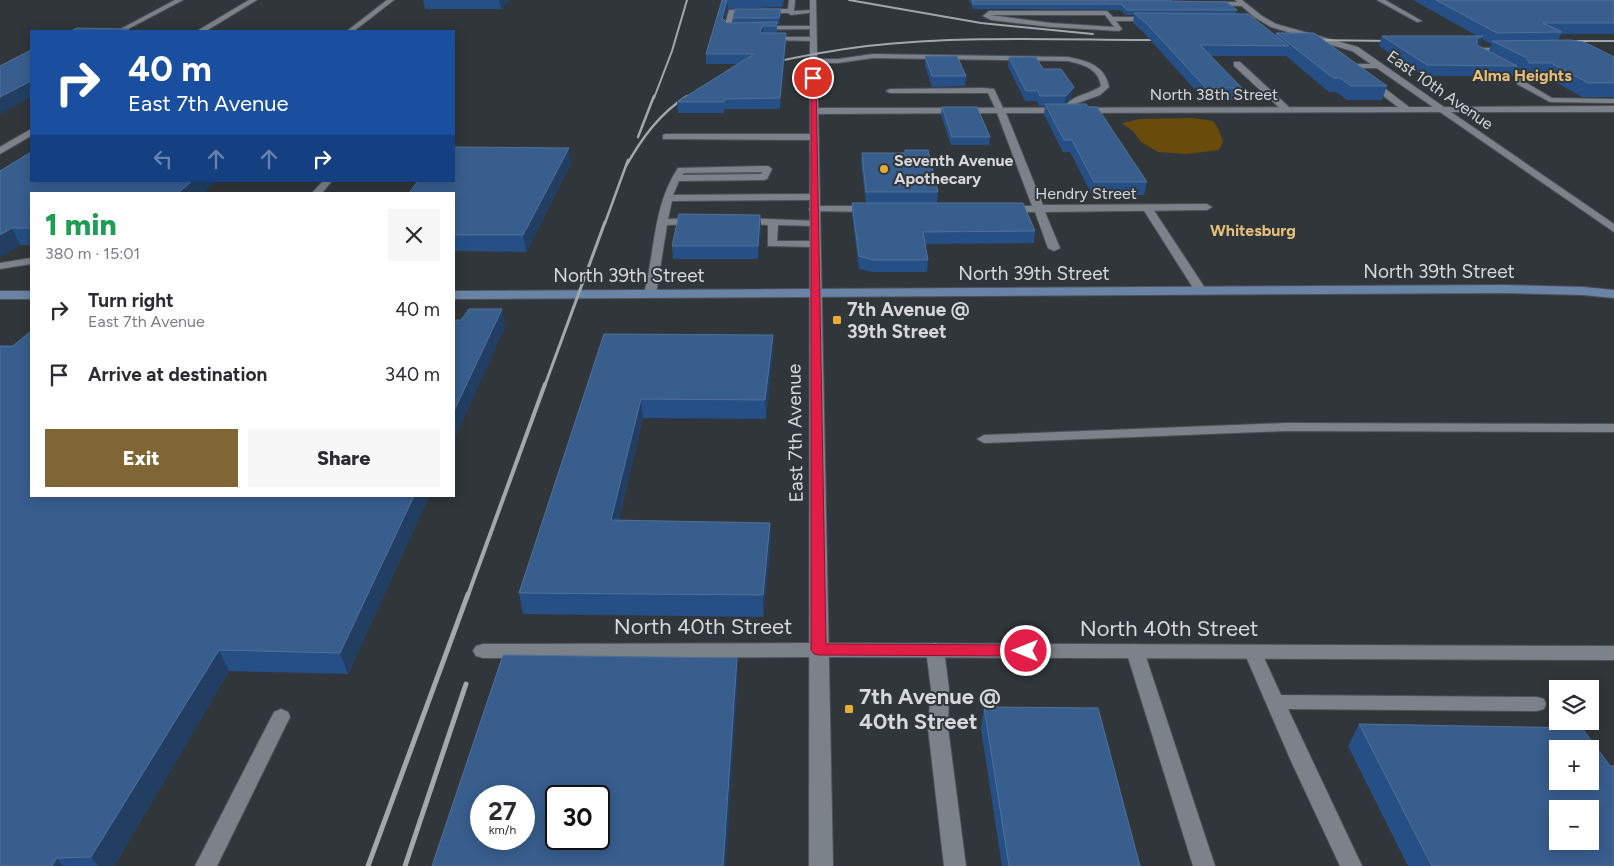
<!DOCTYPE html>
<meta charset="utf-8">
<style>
:root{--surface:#fff;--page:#f7f7f7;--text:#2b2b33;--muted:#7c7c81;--accent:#7f6634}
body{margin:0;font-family:Figtree,sans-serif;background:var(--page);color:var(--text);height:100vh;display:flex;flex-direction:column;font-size:19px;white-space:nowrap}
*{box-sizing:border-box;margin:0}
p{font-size:16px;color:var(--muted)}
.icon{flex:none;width:28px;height:28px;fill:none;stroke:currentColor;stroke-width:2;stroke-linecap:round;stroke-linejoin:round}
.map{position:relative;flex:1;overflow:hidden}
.panel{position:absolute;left:30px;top:192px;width:425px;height:305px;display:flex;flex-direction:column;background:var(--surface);border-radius:0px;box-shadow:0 2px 12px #0003}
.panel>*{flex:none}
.guide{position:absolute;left:30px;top:30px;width:425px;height:152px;border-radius:0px;box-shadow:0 2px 12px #0003;background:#1a4fa0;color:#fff;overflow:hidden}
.tools{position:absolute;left:1549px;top:680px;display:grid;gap:10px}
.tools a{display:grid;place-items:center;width:50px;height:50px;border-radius:0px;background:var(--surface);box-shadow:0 2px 12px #0003;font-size:25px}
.speed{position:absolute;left:470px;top:785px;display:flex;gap:10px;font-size:25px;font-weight:700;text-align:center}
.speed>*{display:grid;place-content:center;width:65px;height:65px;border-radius:50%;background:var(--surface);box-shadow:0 2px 12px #0003;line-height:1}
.speed small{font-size:12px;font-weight:400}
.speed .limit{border:2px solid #111;border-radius:8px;background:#fff;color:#111}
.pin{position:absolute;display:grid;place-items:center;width:42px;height:42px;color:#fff;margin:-21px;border:2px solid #fff;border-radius:50%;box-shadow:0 1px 5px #0007}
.me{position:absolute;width:55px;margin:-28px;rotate:270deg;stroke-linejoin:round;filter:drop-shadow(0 0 4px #0008)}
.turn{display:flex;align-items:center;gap:18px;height:105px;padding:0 15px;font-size:22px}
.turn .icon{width:65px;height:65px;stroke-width:2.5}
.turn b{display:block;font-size:35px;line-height:42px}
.lanes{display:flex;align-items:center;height:48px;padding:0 15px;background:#0003;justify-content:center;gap:25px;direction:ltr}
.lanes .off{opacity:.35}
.round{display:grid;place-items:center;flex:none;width:52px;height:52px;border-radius:0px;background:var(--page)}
.summary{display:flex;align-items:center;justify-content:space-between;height:85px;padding:0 15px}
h1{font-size:30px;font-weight:800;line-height:38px;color:#1e9e55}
.action{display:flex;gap:10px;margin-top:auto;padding:10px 15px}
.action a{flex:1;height:58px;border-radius:0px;background:var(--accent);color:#fff;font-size:20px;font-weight:800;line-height:58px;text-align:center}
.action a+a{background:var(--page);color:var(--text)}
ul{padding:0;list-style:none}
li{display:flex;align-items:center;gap:15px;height:65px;padding:0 15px}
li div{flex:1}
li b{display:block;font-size:19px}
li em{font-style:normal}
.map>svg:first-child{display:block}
.green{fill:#694c0c}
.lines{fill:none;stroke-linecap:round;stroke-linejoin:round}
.service-casing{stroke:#4e5156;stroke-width:2}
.minor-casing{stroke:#4e5156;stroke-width:2}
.tertiary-casing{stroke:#4e5156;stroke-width:2}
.secondary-casing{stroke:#4e5156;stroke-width:2}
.service{fill:#7c8289;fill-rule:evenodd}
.minor{fill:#7c8289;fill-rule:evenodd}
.tertiary{fill:#7c8289;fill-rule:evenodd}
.secondary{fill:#6984a6;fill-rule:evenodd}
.rail-far4{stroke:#a4a7ab;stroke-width:2}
.rail-far3{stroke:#a4a7ab;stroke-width:2.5}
.rail-far2{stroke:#a4a7ab;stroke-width:3}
.rail-far1{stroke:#a4a7ab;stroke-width:4}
.rail{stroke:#a4a7ab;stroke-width:5}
.wall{fill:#254f85;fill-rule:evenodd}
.shaded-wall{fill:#223f63}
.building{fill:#385e8e;stroke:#51719a;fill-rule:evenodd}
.route{fill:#e11d48;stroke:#92132f}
.poi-dot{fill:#e5ad36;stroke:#31363b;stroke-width:2}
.labels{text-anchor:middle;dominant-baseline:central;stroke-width:4;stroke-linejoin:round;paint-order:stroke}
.far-neighbourhood-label{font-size:16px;font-weight:bold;fill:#e7c079;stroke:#31363b}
.far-street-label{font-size:16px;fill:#d6d8dc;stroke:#31363b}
.far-poi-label{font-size:16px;font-weight:bold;fill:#d6d8dc;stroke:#31363b;text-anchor:start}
.street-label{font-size:19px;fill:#d6d8dc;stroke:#31363b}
.poi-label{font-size:19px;font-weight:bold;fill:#d6d8dc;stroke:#31363b;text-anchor:start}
.near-street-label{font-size:22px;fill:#d6d8dc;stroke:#31363b}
.near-poi-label{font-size:22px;font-weight:bold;fill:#d6d8dc;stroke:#31363b;text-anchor:start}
</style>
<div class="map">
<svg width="1614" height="866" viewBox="0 0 1614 866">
<rect width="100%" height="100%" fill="#31363b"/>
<path class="green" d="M1192 118 1213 121 1219 130 1223 142 1219 150 1187 154 1158 152 1141 142 1134 132 1122 123 1140 119Z"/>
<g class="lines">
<defs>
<g id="service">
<path d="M175 0H183L124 31H117Z"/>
<path d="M789 0H795L794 11 812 10 815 12 791 15 788 13H734L731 26H813L815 27V29L727 30 724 28 729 10 788 9Z"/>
<path d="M1212 2H1243L1246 4 1243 6 1210 5Z"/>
<path d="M989 11H1107L1113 17H1151L1154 19 1151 21H1116L1122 29 1119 31 1051 27 991 20 983 16ZM990 15H1105L1114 27 1051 23Z"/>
<path d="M769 37H813L816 39 813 41 767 40V38Z"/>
<path d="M1509 48V50L1507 51 1480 52 1521 72 1523 81 1552 98 1614 99V103L1550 102 1517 84 1515 75 1474 53V50L1477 48Z"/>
<path d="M873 54 1068 57C1087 61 1105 65 1109 87L1100 95 1075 104 1076 110 1072 112H1069L1066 105C1073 95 1091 94 1101 86 1098 68 1084 65 1068 61L873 58 838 63H813L809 61 813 59H838Z"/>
<path d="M1234 62H1240L1289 107V111H1283L1234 66Z"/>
<path d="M1347 64H1379L1383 66 1379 68H1347Z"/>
<path d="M1368 80H1374L1409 107V111H1403L1368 84Z"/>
<path d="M984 88 994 89 1004 110 1003 112H997L988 93H890L886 91 890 89Z"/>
<path d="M768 166 772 169 767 179 764 180 679 181 673 195 814 194 819 197 814 200 672 201 668 219 696 218 701 221 696 224 667 225 656 294 654 296H646L644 294C655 252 653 205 678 168ZM762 172 761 174 682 175 684 173Z"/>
<path d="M323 181H332L321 194H311Z"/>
<path d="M1148 206 1153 209 1207 291 1205 293 1201 294 1195 291 1143 209Z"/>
<path d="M743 218 818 221 819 223 814 226 778 225 777 241H815L820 244 815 247 768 246V225L739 223 738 221Z"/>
<path d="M31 258V264L0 269V263Z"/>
<path d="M1286 423 1614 424V432L1286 431 984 443 977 439 984 435Z"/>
<path d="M935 643 941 645 944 650 949 689 948 728 966 866H944L928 728 931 689 926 650 929 645Z"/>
<path d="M1135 644 1141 646 1144 651 1215 866H1193L1126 651 1129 646Z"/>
<path d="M1253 645 1259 647 1281 695 1537 697 1544 699 1546 704 1544 709 1537 711 1288 709 1362 866H1340L1291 761 1244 652 1247 647Z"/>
<path d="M281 709 288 712 290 717 217 866H195L274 712Z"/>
</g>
<g id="minor">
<path d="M249 0H257L206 31H197Z"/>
<path d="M387 0H394L354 31H347Z"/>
<path d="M1235 0H1242L1262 16 1276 24 1358 47 1444 107 1614 106V112H1451L1614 224V232L1440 112 1006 113 1043 205 1207 204 1212 207 1207 210 1045 212 1060 248 1054 251 1048 248 1035 212H1006L1001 209 1006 206H1032L997 113 814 114 810 111 814 108 1433 107 1352 51 1271 27 1254 17Z"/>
<path d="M1377 0H1385L1422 21 1417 22Z"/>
<path d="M31 129V136L0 154V147Z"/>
<path d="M666 134H814L819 137 814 140 663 139V135Z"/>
<path d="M814 206H873L878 209 873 212 810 211 809 209Z"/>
<path d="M819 643 1614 646V660L819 657 483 658 476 656 473 651 476 646 483 644Z"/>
</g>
<path id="tertiary" d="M810 0H816L833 866H809Z"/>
<g id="secondary">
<path d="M1503 285 1583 287 1614 290V298L1583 295 1503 293 454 299V291Z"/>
<rect x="0" y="291" width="31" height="8"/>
</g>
</defs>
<use href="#service" class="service-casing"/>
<use href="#minor" class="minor-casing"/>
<use href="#tertiary" class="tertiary-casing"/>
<use href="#secondary" class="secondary-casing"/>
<use href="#service" class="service"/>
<use href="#minor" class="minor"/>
<use href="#tertiary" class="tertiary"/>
<use href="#secondary" class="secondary"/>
<g class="rail-far4">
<path d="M849 0 981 23 1093 34"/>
<path d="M1311 40 1393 41"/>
<path d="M1563 41H1614"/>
<path d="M770 63C802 56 834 50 867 46 965 35 1065 40 1163 40"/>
<path d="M654 98 672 51 687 0"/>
<path d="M685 98 709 84"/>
</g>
<g class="rail-far3">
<path d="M638 137 654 96"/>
<path d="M626 166C642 138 659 114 687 96"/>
<path d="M605 223 628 160"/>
</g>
<path class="rail-far2" d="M545 385 605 222"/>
<path class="rail-far1" d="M468 595 545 384"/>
<g class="rail">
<path d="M368 866 468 594"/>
<path d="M405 866 466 684"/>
</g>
</g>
<g class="wall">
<path d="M423 0H511L501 9H425Z"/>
<path d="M722 0H784L782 7 728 9 724 21 727 23H733V18L781 15 779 24H777V33L786 42 780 109H725L724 113H678L677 102 739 64H706V54Z"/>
<path d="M969 0H1102L1103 1 1106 0H1216H1172V1L1237 10 1236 14 1275 35 1276 33 1387 86 1382 100H1347L1336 92H1329L1286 56H1210L1242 88 1239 100H1204L1144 33 1133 23 1134 15H1126L1120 10 973 9Z"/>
<path d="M1413 0H1614V34H1561L1558 40 1614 57V97H1582L1545 76H1524L1522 70 1516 68 1513 76H1423L1379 46 1382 36H1477ZM1482 39 1491 44 1489 51 1479 46Z"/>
<path d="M925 56 966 76 965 86 932 87 925 66Z"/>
<path d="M1009 57 1043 69 1072 97 1066 104 1147 182 1144 195H1092L1070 152H1063L1044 115 1045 106H1039L1037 101H1025L1008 66Z"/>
<path d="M942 107 990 137 989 145H951L941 115Z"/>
<path d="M905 150 938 192 937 203 1035 231 1034 243 925 244 928 260 927 272H872L859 269 852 215V203H866L861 164 862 153H905Z"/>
<path d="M571 163 526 252 454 251V194Z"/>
<path d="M0 171 216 181 202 194H31V245H20L0 257Z"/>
<path d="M760 215 761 228 758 259H673L672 246Z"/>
<path d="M604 334 773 335V354L766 419 643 418 619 520 770 523 771 543 763 617 523 614 519 593Z"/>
<path d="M0 346 429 496 348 674 229 671 114 866H0Z"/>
<path d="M984 707 1140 866H1002L981 729Z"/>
<path d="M1359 724 1610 766 1614 866H1408L1348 746Z"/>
</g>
<g class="shaded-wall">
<path d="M499 0H511L501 9Z"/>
<path d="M727 0 728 9 722 28V18Z"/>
<path d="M781 9V15L779 24V18Z"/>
<path d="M763 26V35L760 31Z"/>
<path d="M786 33V42L780 109V98Z"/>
<path d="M1483 36 1480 46 1473 49 1477 39Z"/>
<path d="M31 81V97L0 114V97Z"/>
<path d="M1074 87 1072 97 1064 106 1066 96Z"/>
<path d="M569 148 571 163 526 252 523 235Z"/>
<path d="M192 181H216L202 194H177Z"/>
<path d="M760 215 761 228 758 259V246Z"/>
<path d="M12 228 20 245 1 257 0 256V235Z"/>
<path d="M502 309 505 327 454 441V411Z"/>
<path d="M773 335V354L766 419 765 400Z"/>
<path d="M641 399 643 418 614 541 611 520Z"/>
<path d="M414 496H429L348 674 340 653Z"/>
<path d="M770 523 771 543 763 617V595Z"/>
<path d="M219 650 229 671 114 866H98L91 857Z"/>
<path d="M737 658 738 679 726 866H723Z"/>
<path d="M57 858 63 866H52Z"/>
</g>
<g class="building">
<path d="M722 0H727L722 18 727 23 777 22 776 26H763L760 31 762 33H786L780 98 725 99 724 102H677L754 54H706Z"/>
<path d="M972 0H1102L1103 1 1106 0H1170V1L1227 2 1237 10H1127L1121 4H973Z"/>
<path d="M1436 0H1614V23H1543L1562 32 1497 33Z"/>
<path d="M735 9H781L779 18H733Z"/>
<path d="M1134 13 1248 14 1289 46 1200 45 1242 88H1206L1146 23Z"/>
<path d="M77 28 129 29 125 31H71Z"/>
<path d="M1276 33H1314L1387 86H1351L1340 78H1333Z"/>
<path d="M1382 36H1483L1477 39V45L1517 66 1427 65Z"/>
<path d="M1571 40 1584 42 1614 57V83H1588L1551 63H1529L1527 58 1492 41Z"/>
<path d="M31 50V81L0 97V66Z"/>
<path d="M925 56H957L966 76H932Z"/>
<path d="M1009 57H1036L1043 69H1061L1074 87 1066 96H1040L1038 91H1026Z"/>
<path d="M1045 104H1086L1089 107H1097L1147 182H1094L1072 140H1064Z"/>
<path d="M942 107H977L990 137H952Z"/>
<path d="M454 147 569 148 523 235H454V194H408L418 181H454Z"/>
<path d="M905 150H928L938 192H866L862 153H905Z"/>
<path d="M31 152V181H192L177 194H31V228H12L0 235V171Z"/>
<path d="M852 203H1023L1035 231 923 232 928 260H873L859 256Z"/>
<path d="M679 214 760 215 758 246H672Z"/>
<path d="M469 309H502L454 411V320H461Z"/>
<path d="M31 331V496H414L340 653 219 650 91 857 57 858 52 866H0V346H13Z"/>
<path d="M604 334 773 335 765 400 641 399 611 520 770 523 763 595 519 593Z"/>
<path d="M503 655 737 658 723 866H432ZM481 796H524V839H481ZM556 796H599V839H556Z"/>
<path d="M984 707 1098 708 1140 866H1009Z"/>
<path d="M1359 724 1582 728 1610 766H1614V866H1432ZM1558 749H1590V781H1558ZM1558 809H1590V841H1558Z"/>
</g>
<path class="route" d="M811 77 816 78 826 644 1026 645 1031 647 1033 651 1031 655 1026 656 819 655 814 654 811 650Z"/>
<g class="poi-dot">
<circle cx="884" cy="169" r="5"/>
<rect x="832" y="315" width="10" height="10" rx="2.5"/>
<rect x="844" y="704" width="10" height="10" rx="2.5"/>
</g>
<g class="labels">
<g class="far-neighbourhood-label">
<text x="1522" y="75">Alma Heights</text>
<text x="1253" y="230">Whitesburg</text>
</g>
<g class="far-street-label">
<text transform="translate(1440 90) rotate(35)">East 10th Avenue</text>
<text x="1214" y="94">North 38th Street</text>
<text x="1086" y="193">Hendry Street</text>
</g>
<g class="far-poi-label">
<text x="894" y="160">Seventh Avenue<tspan x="894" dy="18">Apothecary</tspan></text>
</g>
<g class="street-label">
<text x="1439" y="271">North 39th Street</text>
<text x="1034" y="273">North 39th Street</text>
<text x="629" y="275">North 39th Street</text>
<text transform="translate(795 433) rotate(-91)">East 7th Avenue</text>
</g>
<g class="poi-label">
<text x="847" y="309">7th Avenue @<tspan x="847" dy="22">39th Street</tspan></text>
</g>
<g class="near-street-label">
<text x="703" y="626">North 40th Street</text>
<text x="1169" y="628">North 40th Street</text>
</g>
<g class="near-poi-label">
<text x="859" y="696">7th Avenue @<tspan x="859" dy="25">40th Street</tspan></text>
</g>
</g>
</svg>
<div class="tools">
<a><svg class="icon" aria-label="layers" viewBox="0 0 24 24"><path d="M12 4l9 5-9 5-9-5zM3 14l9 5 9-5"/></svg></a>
<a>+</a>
<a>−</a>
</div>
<div class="speed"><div>27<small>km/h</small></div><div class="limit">30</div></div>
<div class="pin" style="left:813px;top:78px;background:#d93025"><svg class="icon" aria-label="arrive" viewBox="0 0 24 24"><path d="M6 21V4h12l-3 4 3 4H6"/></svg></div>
<svg class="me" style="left:1026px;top:651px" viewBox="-20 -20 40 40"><circle r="17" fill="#e11d48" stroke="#fff" stroke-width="3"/><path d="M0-11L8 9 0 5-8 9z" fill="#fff"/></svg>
<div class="guide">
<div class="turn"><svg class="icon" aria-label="right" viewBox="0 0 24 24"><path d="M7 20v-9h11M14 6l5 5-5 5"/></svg><div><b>40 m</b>East 7th Avenue</div></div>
<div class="lanes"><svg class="icon off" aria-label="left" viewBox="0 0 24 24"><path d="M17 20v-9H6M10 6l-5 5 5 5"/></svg><svg class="icon off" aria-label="ahead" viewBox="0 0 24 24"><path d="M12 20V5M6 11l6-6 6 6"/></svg><svg class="icon off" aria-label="ahead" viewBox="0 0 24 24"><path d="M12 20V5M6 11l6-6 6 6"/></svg><svg class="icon" aria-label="right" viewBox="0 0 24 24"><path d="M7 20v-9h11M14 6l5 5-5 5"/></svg></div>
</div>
<section class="panel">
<div class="summary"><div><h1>1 min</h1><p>380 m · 15:01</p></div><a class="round"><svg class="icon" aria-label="close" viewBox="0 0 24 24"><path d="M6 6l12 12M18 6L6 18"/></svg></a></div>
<ul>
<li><svg class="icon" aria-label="right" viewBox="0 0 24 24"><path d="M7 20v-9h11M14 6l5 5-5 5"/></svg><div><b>Turn right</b><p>East 7th Avenue</p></div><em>40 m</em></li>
<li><svg class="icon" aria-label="arrive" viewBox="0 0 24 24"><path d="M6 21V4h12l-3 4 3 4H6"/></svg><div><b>Arrive at destination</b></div><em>340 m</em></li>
</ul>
<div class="action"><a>Exit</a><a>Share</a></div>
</section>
</div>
